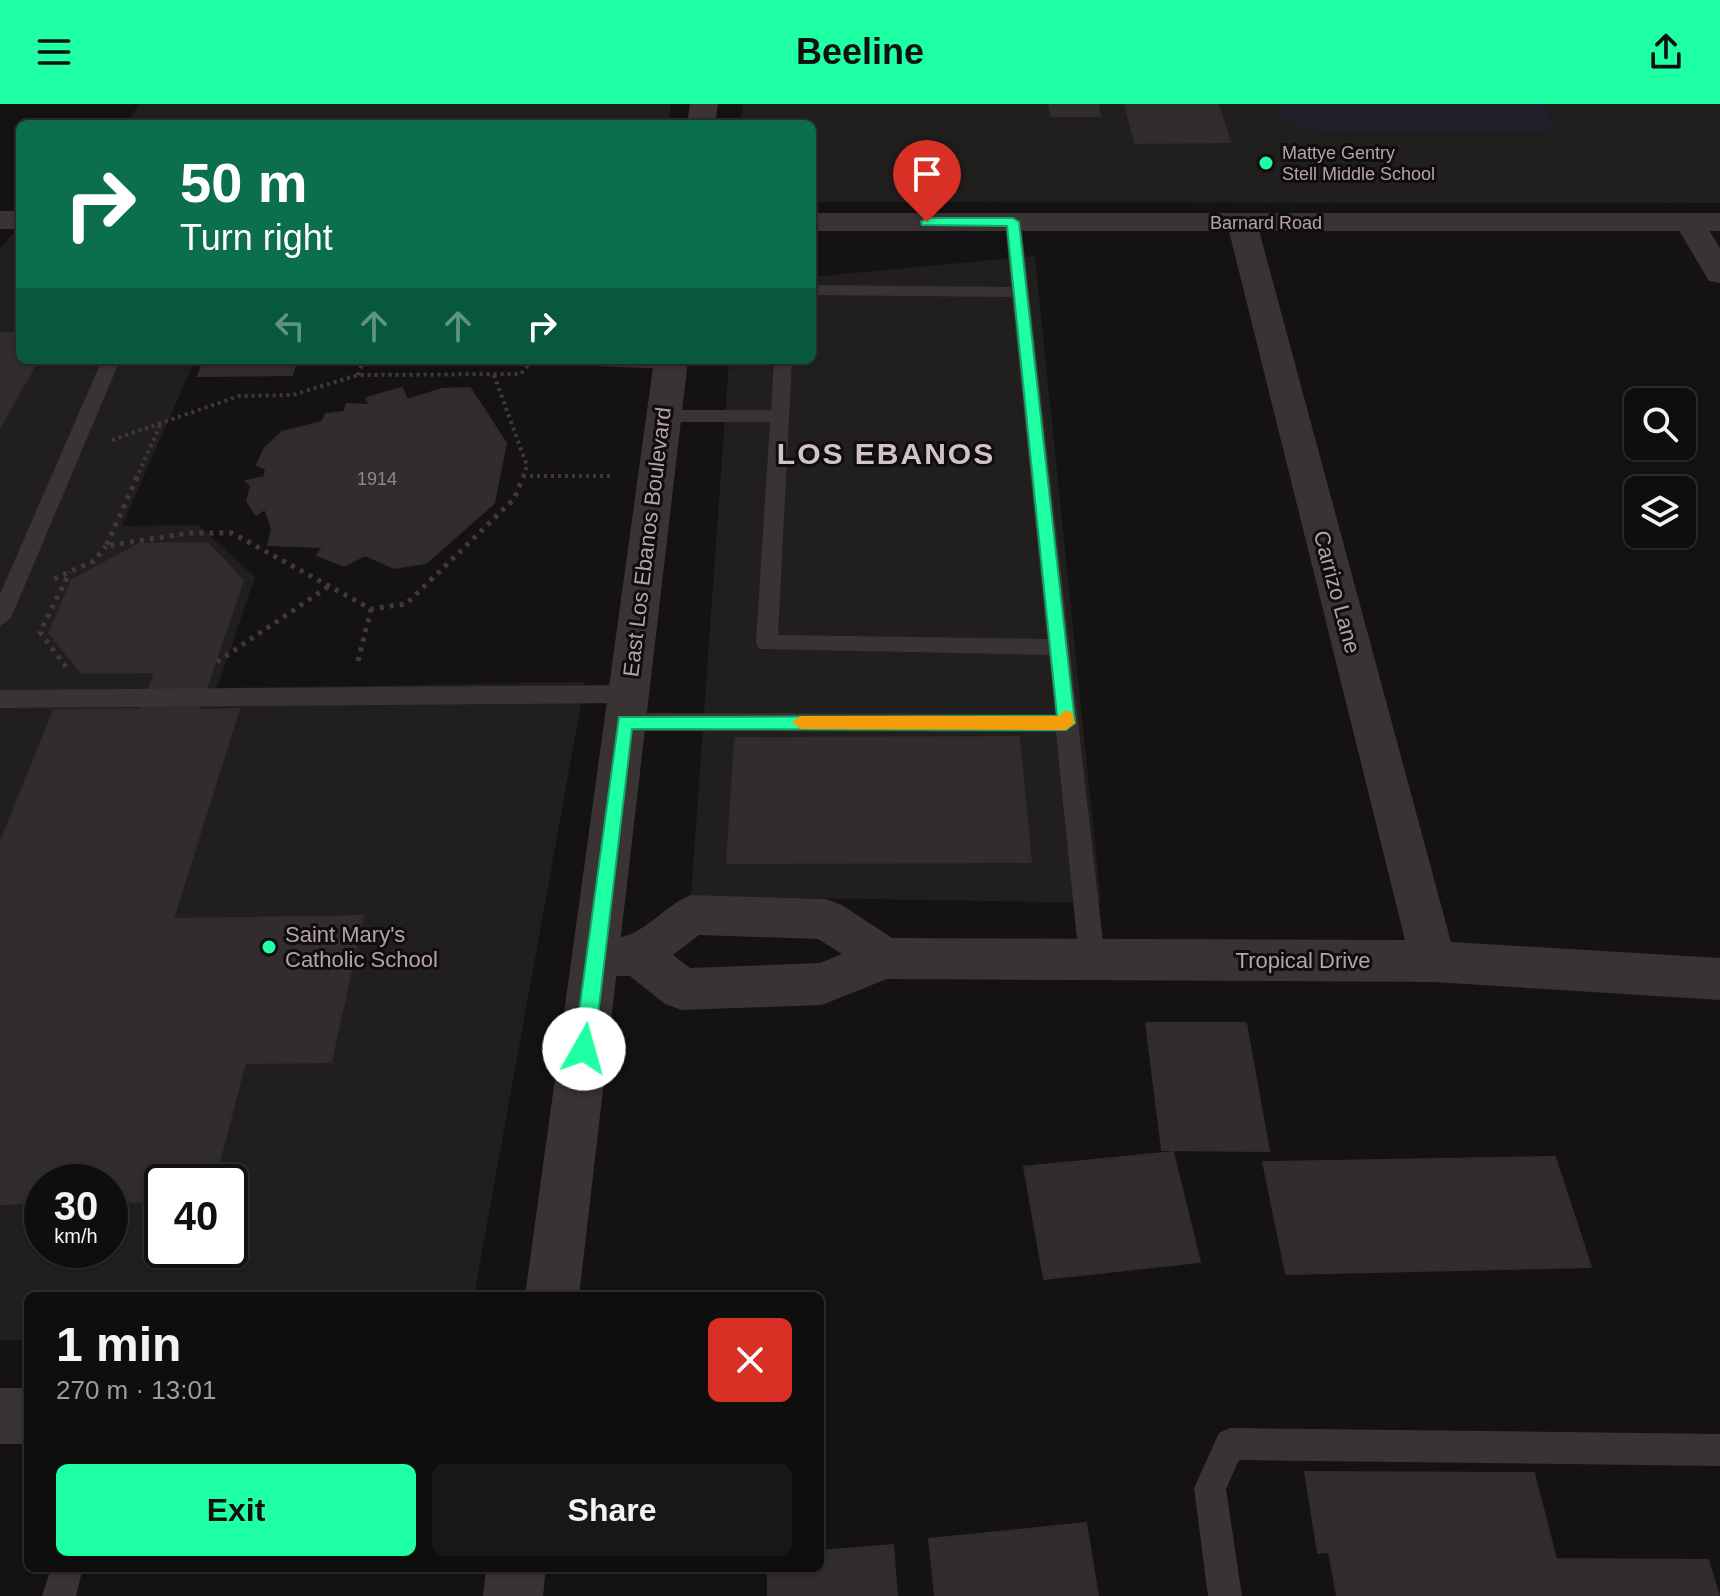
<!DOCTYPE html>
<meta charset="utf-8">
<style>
:root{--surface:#0f0e0e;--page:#181717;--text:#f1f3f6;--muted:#9b9c9e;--line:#2f2e2e;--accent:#1fffa3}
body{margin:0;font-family:Helvetica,sans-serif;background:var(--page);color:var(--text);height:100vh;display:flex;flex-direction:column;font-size:30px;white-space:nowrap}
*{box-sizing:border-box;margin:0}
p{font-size:26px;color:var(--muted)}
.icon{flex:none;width:44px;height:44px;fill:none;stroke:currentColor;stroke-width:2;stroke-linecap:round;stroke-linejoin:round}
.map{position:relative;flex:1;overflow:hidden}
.details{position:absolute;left:24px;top:1188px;width:800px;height:280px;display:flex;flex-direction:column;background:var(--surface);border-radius:12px;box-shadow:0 2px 6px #0004,0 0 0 2px var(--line)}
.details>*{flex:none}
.top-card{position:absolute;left:16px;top:16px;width:800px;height:244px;border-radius:12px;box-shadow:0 2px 6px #0004,0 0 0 2px var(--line);background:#0b6e4f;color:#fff;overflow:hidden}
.buttons{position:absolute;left:1624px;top:284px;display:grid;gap:16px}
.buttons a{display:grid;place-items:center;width:72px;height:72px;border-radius:12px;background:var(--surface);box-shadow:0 2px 6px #0004,0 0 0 2px var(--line);font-size:40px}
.speed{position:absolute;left:24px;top:1060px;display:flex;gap:16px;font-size:40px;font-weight:700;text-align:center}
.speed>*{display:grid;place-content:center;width:104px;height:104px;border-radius:50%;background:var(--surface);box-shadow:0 2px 6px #0004,0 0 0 2px var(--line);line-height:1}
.speed small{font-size:20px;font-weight:400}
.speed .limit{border:4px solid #111;border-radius:12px;background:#fff;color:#111}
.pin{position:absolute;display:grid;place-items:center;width:68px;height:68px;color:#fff;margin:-82px -34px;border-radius:50% 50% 50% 0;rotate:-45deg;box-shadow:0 0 8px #0007}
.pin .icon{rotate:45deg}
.me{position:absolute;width:88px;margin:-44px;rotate:7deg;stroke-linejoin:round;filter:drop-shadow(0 0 6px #0008)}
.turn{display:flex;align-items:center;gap:28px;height:168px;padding:0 32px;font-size:36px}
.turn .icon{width:104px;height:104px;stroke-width:2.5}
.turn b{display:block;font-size:56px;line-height:68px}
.lanes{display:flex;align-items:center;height:76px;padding:0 32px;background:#0003;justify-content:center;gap:40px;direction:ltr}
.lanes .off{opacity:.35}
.round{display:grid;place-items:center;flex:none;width:84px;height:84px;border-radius:12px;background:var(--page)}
.overview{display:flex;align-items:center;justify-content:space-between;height:136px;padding:0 32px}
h1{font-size:48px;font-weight:700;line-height:60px}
.cta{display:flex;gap:16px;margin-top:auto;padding:16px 32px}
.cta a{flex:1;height:92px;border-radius:12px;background:var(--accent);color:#111;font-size:32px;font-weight:700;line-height:92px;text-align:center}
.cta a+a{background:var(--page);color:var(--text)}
header{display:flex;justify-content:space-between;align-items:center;height:104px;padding:0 32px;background:var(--accent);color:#111;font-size:36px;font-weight:700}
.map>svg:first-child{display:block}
.built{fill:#211e1e;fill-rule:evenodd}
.green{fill:#20202a}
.building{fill:#312c2d;stroke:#302c2c;stroke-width:2}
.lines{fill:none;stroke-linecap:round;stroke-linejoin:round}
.path-far1{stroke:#40393b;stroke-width:4;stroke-dasharray:3 4;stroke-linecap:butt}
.path{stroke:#40393b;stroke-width:5;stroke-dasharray:4 6;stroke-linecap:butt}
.service{fill:#393334;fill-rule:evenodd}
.minor{fill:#393334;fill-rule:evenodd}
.tertiary{fill:#393334;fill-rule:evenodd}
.route{fill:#1fffa3;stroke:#14a66a;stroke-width:2}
.slow{fill:#f59e0b}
.poi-dot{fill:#1fffa3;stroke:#0f0d0d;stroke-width:3}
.labels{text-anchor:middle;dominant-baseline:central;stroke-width:6;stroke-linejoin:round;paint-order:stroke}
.far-poi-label{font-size:18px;fill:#b6a2aa;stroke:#0f0d0d;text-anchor:start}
.far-street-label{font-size:18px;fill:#b6a2aa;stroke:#0f0d0d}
.number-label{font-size:18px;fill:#95848b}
.street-label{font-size:22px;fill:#b6a2aa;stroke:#0f0d0d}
.poi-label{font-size:22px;fill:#b6a2aa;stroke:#0f0d0d;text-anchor:start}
.district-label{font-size:30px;font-weight:bold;letter-spacing:2px;fill:#d1c3c8;stroke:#0f0d0d}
</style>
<header><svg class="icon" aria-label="menu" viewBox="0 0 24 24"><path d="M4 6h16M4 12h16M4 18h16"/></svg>Beeline<svg class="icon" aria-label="share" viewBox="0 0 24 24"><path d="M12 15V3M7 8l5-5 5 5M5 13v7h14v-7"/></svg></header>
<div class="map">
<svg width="1720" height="1492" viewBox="0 0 1720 1492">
<rect width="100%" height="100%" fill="#141212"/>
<g class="built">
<path d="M139 0H671L667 20H126Z"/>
<path d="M743 0H1720V99L812 98V20H741Z"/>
<path d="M13 129H20V256H195L122 422 199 421 255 473 217 584 585 578 474 1192H28V1236H0V145ZM42 1078H110V1146H42ZM162 1078H230V1146H162Z"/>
<path d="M1035 152 1101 799 691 792 729 256H812V173Z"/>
</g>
<path class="green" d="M1277 0H1542L1552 20 1547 28H1315L1281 13Z"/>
<g class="building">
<path d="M1049 0H1098L1100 12H1051Z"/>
<path d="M1125 0H1218L1230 38 1135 39Z"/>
<path d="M0 229H20V256H38L0 323Z"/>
<path d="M204 256H297L292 271 198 272Z"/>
<path d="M402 284 407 296 442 285 470 284 506 339 494 399 426 459 394 464 365 451 344 462 317 451 323 443 268 441 272 425 265 405 256 411 247 397 251 382 246 377 264 373 266 365 257 361 264 345 282 328 322 318 326 310 344 308 347 300 370 301 366 294Z"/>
<path d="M207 439 243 476 199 606 239 605 173 815 363 812 331 958 245 959 214 1078H162V1097L110 1098V1078H42V1099L0 1100V739L54 606 142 605 155 568 82 569 49 529 72 476 139 440Z"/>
<path d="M1019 633 1031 758 727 759 735 634Z"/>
<path d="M1146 919H1246L1269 1047 1162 1046Z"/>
<path d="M1173 1048 1200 1158 1044 1175 1024 1063Z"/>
<path d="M1555 1053 1591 1163 1286 1170 1263 1058Z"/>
<path d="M1305 1368 1534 1369 1556 1455 1708 1456 1719 1492H1337L1329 1448 1318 1449Z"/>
<path d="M1086 1419 1098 1492H935L929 1435Z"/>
<path d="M893 1441 897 1492H768V1464H820V1447Z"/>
</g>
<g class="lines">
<g class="path-far1">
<path d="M358 271 364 256"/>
<path d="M494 271 527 362 522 375"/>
<path d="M112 336 239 292 293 291 358 271 521 270 532 256"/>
<path d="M523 372H614"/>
<path d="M136 375 161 319"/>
</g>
<g class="path">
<path d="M137 373 106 442 188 429H232L371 505 406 500 514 395 523 373"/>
<path d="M54 475 94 457 106 442"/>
<path d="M358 557 371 505"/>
<path d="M217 558 329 482"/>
<path d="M66 563 40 528 70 468"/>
</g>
<g class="service">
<path d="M1013 113 1021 118 1105 855 1101 863 1092 866 1083 863 1079 855 1056 628 625 627 617 624 614 618 617 612 625 609 1055 610 1049 551 759 545 756 539 770 318H663L654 312 663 306H771L774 256H792L778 531 1047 535 1012 193 812 191V181L1011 183 1005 118Z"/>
<path d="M102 256H120L11 514 0 522V490Z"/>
<path d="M586 256H677L679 259 670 265 595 262Z"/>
<path d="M628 581 636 584 639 590 636 596 628 599 0 604V586Z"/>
<path d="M1230 1324 1720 1330V1362L1239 1356 1226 1385 1242 1492H1208L1194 1384 1219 1329Z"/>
<path d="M51 1464H83L76 1492H42Z"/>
</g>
<g class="minor">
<path d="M1689 109 1700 112 1720 144V179L1709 177 1674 118 1678 112Z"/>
<path d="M1242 110 1253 113 1257 119 1451 838 1720 854V896L1433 878 887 875 822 901 682 906 665 900 630 872H609L593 866 586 852 593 838C605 833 620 835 631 830 653 820 668 800 691 791L826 795 842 801 892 834 1405 836 1227 119 1231 113ZM699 831 818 835 842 850 820 859 690 864 673 851Z"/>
<rect x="0" y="1284" width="28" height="56"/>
</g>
<g class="tertiary">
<path d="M690 0H718L715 20H687Z"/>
<rect x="0" y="107" width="20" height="18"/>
<rect x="812" y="109" width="908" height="18"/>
<path d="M654 256H688L579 1192H525Z"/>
<path d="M486 1464H546L543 1492H483Z"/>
</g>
</g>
<path class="route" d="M927 114H1013L1019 118 1075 619 1066 626 632 625 594 945 591 951H577L574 945 619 613 1057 612 1007 122 922 121 921 118Z"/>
<path class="slow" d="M1066 606 1072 608 1075 619 1066 626 800 625 792 618 800 612H1058Z"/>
<g class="poi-dot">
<circle cx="1266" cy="59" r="8"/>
<circle cx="269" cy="843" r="8"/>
</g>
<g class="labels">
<g class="far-poi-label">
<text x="1282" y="49">Mattye Gentry<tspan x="1282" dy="21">Stell Middle School</tspan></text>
</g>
<g class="far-street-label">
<text x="1266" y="119">Barnard Road</text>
</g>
<g class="number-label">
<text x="377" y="375">1914</text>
</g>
<g class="street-label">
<text transform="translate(647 438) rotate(-83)">East Los Ebanos Boulevard</text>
<text transform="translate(1337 488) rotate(75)">Carrizo Lane</text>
<text x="1303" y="856">Tropical Drive</text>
</g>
<g class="poi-label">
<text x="285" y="830">Saint Mary's<tspan x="285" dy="25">Catholic School</tspan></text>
</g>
<g class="district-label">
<text x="886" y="349">LOS EBANOS</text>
</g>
</g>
</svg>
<div class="buttons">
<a><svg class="icon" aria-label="search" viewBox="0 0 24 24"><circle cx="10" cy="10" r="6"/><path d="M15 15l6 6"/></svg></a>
<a><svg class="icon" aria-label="layers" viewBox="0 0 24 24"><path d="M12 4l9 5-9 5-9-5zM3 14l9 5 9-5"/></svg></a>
</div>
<div class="speed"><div>30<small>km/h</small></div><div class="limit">40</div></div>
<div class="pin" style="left:927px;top:118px;background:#d93025"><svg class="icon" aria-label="arrive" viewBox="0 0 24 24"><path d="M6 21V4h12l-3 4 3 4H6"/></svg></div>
<svg class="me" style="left:584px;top:945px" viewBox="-20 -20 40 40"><circle r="19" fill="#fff"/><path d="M0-13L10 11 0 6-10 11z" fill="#1fffa3"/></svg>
<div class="top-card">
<div class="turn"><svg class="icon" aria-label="right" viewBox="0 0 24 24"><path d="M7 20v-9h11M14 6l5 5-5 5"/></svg><div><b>50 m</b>Turn right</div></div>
<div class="lanes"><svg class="icon off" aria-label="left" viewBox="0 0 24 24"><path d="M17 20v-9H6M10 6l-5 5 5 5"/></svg><svg class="icon off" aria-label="ahead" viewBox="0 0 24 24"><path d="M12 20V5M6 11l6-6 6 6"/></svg><svg class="icon off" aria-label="ahead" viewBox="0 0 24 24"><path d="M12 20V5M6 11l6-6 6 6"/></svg><svg class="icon" aria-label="right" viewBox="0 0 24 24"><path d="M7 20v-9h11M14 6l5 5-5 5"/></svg></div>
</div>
<section class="details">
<div class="overview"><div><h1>1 min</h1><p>270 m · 13:01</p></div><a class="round" style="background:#d93025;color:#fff"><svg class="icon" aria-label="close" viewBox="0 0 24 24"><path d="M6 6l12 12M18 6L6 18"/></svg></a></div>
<div class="cta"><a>Exit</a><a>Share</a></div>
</section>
</div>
